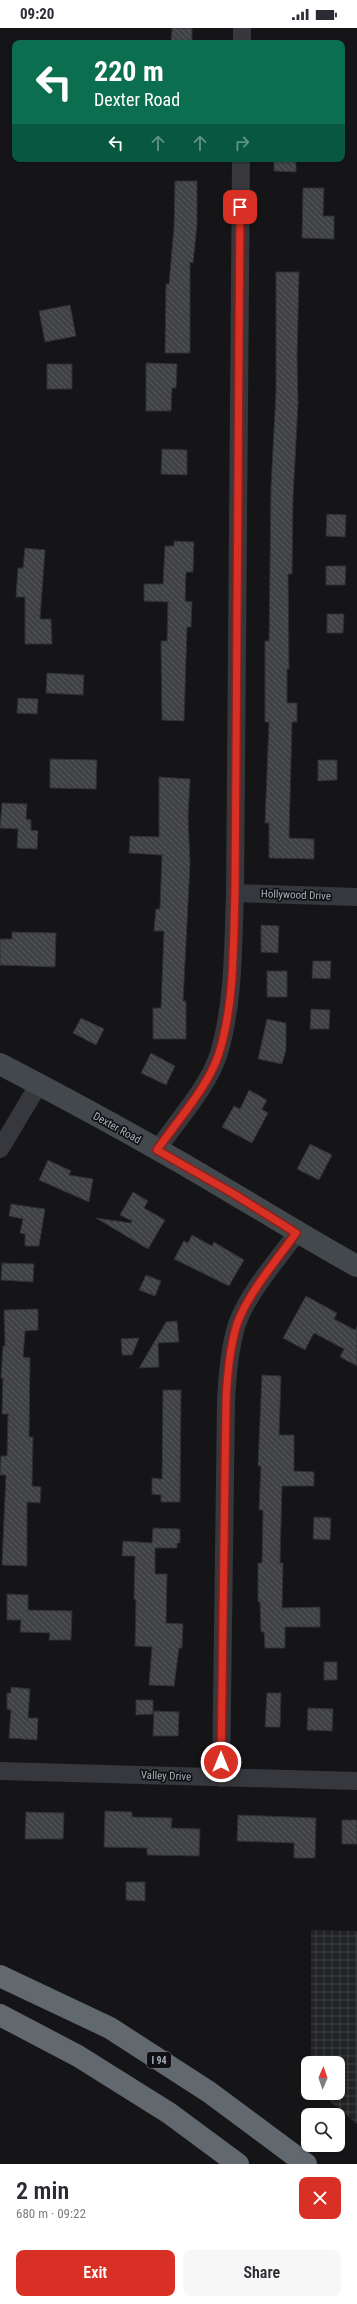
<!DOCTYPE html>
<meta charset="utf-8">
<style>
:root{--surface:#fff;--page:#f7f7f7;--text:#2b2b33;--muted:#7c7c81;--accent:#d93025}
body{margin:0;font-family:"Roboto Condensed",sans-serif;background:var(--page);color:var(--text);height:100vh;display:flex;flex-direction:column;font-size:15px;white-space:nowrap}
*{box-sizing:border-box;margin:0}
p{font-size:13px;color:var(--muted)}
.icon{flex:none;width:22px;height:22px;fill:none;stroke:currentColor;stroke-width:2;stroke-linecap:round;stroke-linejoin:round}
.map{position:relative;height:2136px;overflow:hidden}
.drawer{display:flex;flex-direction:column;background:var(--surface);flex:1}
.drawer>*{flex:none}
.top-card{position:absolute;left:12px;top:12px;width:333px;height:122px;border-radius:8px;box-shadow:0 1px 3px #0004;background:#0b6e4f;color:#fff;overflow:hidden}
.needle{width:26px;rotate:2deg}
.tools{position:absolute;left:301px;top:2028px;display:grid;gap:8px}
.tools a{display:grid;place-items:center;width:44px;height:44px;border-radius:8px;background:var(--surface);box-shadow:0 1px 3px #0004;font-size:20px}
.pin{position:absolute;display:grid;place-items:center;width:34px;height:34px;color:#fff;margin:-17px;border-radius:8px;box-shadow:0 2px 6px #0006}
.me{position:absolute;width:44px;margin:-22px;rotate:0deg;stroke-linejoin:round;filter:drop-shadow(0 0 3px #0008)}
.turn{display:flex;align-items:center;gap:14px;height:84px;padding:0 16px;font-size:18px}
.turn .icon{width:52px;height:52px;stroke-width:2.5}
.turn b{display:block;font-size:28px;line-height:34px}
.lanes{display:flex;align-items:center;height:38px;padding:0 16px;background:#0003;justify-content:center;gap:20px;direction:ltr}
.lanes .off{opacity:.35}
.round{display:grid;place-items:center;flex:none;width:42px;height:42px;border-radius:8px;background:var(--page)}
.headline{display:flex;align-items:center;justify-content:space-between;height:68px;padding:0 16px}
h1{font-size:24px;font-weight:600;line-height:30px}
.primary-button{display:flex;gap:8px;margin-top:auto;padding:8px 16px}
.primary-button a{flex:1;height:46px;border-radius:8px;background:var(--accent);color:#fff;font-size:16px;font-weight:600;line-height:46px;text-align:center}
.primary-button a+a{background:var(--page);color:var(--text)}
.status{display:flex;justify-content:space-between;align-items:center;height:28px;padding:0 20px;background:var(--surface);direction:ltr}
.status svg{height:11px;fill:currentColor}
.map>svg:first-child{display:block}
.industrial{fill:url(#industrial-grid)}
.building{fill:url(#building-back-hatch);stroke:#2f3033}
.lines{fill:none;stroke-linecap:round;stroke-linejoin:round}
.minor{stroke:#36383d;stroke-width:18}
.secondary{stroke:#43484d;stroke-width:22}
.motorway{stroke:#61686e;stroke-width:22}
.route-casing{stroke:#8d1f18;stroke-width:10}
.route{stroke:#d93025;stroke-width:7}
.labels{text-anchor:middle;dominant-baseline:central;stroke-width:3.5;stroke-linejoin:round;paint-order:stroke}
.shield{fill:#101012;stroke:#798087;stroke-width:1}
.shield-label{font-size:10px;font-weight:bold;fill:#a6b0b9}
.street-label{font-size:11px;fill:#a6b0b9;stroke:#101012}
</style>
<div class="status"><b>09:20</b><svg viewBox="0 0 49 12"><path d="M0 12V9h3v3zM5 12V6h3v6zM10 12V3h3v9zM15 12V0h3v12zM26 1h20v11H26zM47 4h2v5h-2z"/></svg></div>
<div class="map">
<svg width="357" height="2136" viewBox="0 0 357 2136">
<defs>
<pattern id="industrial-grid" width="8" height="8" patternUnits="userSpaceOnUse"><rect width="8" height="8" fill="#212224"/><path d="M0 4h8M4 0v8" fill="none" stroke="#3e4042"/></pattern>
<pattern id="building-back-hatch" width="6" height="6" patternUnits="userSpaceOnUse"><rect width="6" height="6" fill="#3f4145"/><path d="M-1 5l2 2M0 0l6 6M5-1l2 2" fill="none" stroke="#585a5e"/></pattern>
</defs>
<rect width="100%" height="100%" fill="#151517"/>
<path class="industrial" d="M311 1902 357 1903V2096L320 2065H338V2035H311Z"/>
<g class="building">
<path d="M172 0H192V15H171Z"/>
<path d="M274 131H296V144L274 143Z"/>
<path d="M175 153H197V197L193 235 190 234V325H165L166 256H169L174 199Z"/>
<path d="M303 160H324L323 188H334V211L302 210Z"/>
<path d="M276 244H299L297 330 298 375 293 469 292 546H288L289 641H287V675H297V694H292L289 810 314 811V831L269 830V795H265L269 694H265V613H269L271 458 276 365Z"/>
<path d="M70 277 76 308 45 314 39 283Z"/>
<path d="M146 335 177 336 176 360H172L171 383H146Z"/>
<rect x="47" y="336" width="25" height="25"/>
<path d="M162 421 187 422V447L161 446Z"/>
<path d="M327 486 346 487 345 509 326 508Z"/>
<path d="M174 513 194 514 193 544H186L185 573 192 574 191 599H187L184 693 162 692 161 613H167L168 574 144 573V556H163L165 518H174Z"/>
<path d="M25 520 45 522 40 591H51L52 616H25V569H16L18 540H23Z"/>
<path d="M326 538H346L345 557H326Z"/>
<path d="M327 586H344L343 605H327Z"/>
<path d="M47 645 84 647 83 667 46 665Z"/>
<path d="M18 670 38 671 37 686 17 685Z"/>
<path d="M50 731 97 732 96 761 50 760Z"/>
<path d="M318 732H337V752L318 753Z"/>
<path d="M159 749 190 751 188 788 190 836 183 973H186V1011H153V980H161L164 903H154L156 881H160L162 827 129 825 130 808 159 809Z"/>
<path d="M2 775 27 776 26 791 31 792V802L38 803 37 821 17 820 18 801 0 800Z"/>
<path d="M261 897 279 898 278 925 261 924Z"/>
<path d="M12 904 56 905 55 939 0 937V911H12Z"/>
<path d="M313 933H331L330 951 312 950Z"/>
<rect x="267" y="943" width="20" height="26"/>
<path d="M311 981 330 982 329 1001H310Z"/>
<path d="M81 990 104 1001 96 1017 73 1005Z"/>
<path d="M267 991 286 995V1022L282 1036 258 1031Z"/>
<path d="M151 1025 175 1038 166 1057 141 1045Z"/>
<path d="M249 1062 267 1072 262 1081 268 1085 252 1115 222 1099 234 1078 240 1081Z"/>
<path d="M310 1116 332 1127 319 1152 297 1141Z"/>
<path d="M48 1132 71 1143 69 1147 93 1151 89 1174 39 1152Z"/>
<path d="M133 1164 148 1173 144 1180 165 1192 148 1221 96 1190 131 1195 132 1193 120 1187Z"/>
<path d="M11 1176 45 1181 39 1218H25V1206L20 1205 23 1191 9 1188Z"/>
<path d="M192 1207 212 1218 214 1214 244 1232 229 1258 174 1231 184 1213 188 1215Z"/>
<path d="M2 1235 34 1236 33 1254 1 1252Z"/>
<path d="M146 1247 161 1253 155 1268 139 1262Z"/>
<path d="M306 1268 337 1285 334 1291 355 1302 357 1298V1338L340 1329 344 1321 314 1305 305 1322 283 1310Z"/>
<path d="M38 1281V1302L25 1303 23 1329 30 1330 29 1409H33L32 1458 41 1459 40 1475 27 1474V1538L2 1537 6 1447H0L1 1428H7L8 1386H2L3 1351 1 1350 3 1318H5L4 1282Z"/>
<path d="M177 1293 179 1314 158 1315 159 1339 139 1340 166 1294Z"/>
<path d="M139 1310 132 1327H122L121 1311Z"/>
<path d="M262 1347 281 1348 279 1407H294V1443L314 1444V1458H282L280 1535H283L282 1580 320 1579V1599H285V1620H265L264 1604H261L260 1574H258V1535H262L263 1482H259L261 1438H258Z"/>
<path d="M163 1362H181L180 1474H161V1467L152 1466V1450L162 1451Z"/>
<path d="M314 1489 331 1490 330 1512 313 1511Z"/>
<path d="M153 1500 180 1501V1515H177V1520H155V1546H167L166 1595 183 1596 182 1620H179L174 1658 149 1657 152 1619 135 1618 136 1572 134 1571 135 1528H122L123 1513 152 1515Z"/>
<path d="M7 1566 28 1567V1582L72 1583 71 1612H49L50 1605 20 1604 21 1592H7Z"/>
<rect x="324" y="1634" width="13" height="18"/>
<path d="M11 1659 30 1661 28 1690H38L37 1712 9 1710 11 1682 7 1681V1665H11Z"/>
<path d="M267 1665H281L280 1699H265Z"/>
<path d="M136 1672H153V1686L136 1687Z"/>
<path d="M308 1680 333 1681 332 1703 307 1702Z"/>
<path d="M154 1683 179 1684 178 1708H153Z"/>
<path d="M105 1783 132 1784V1789L172 1790 171 1800 200 1801 199 1828 147 1827V1820L104 1819Z"/>
<path d="M26 1784 64 1785 63 1811H25Z"/>
<path d="M238 1787 316 1790 315 1830H294V1815L237 1813Z"/>
<rect x="342" y="1792" width="15" height="24"/>
<path d="M126 1854H145V1873L126 1872Z"/>
</g>
<g class="lines">
<g class="minor">
<path d="M242 15V0"/>
<path d="M235 865 357 869"/>
<path d="M0 1121 39 1056"/>
<path d="M157 1122C177 1093 209 1058 219 1025 234 974 233 917 235 865L241 131"/>
<path d="M0 1743 357 1753"/>
<path d="M221 1750 226 1375C227 1348 229 1322 237 1296 248 1265 277 1232 297 1205"/>
</g>
<path class="secondary" d="M0 1036C79 1077 158 1120 234 1166 275 1190 315 1215 357 1238"/>
<g class="motorway">
<path d="M0 1948 110 2000 209 2064 306 2136"/>
<path d="M0 1987 78 2028 169 2085 238 2136"/>
</g>
</g>
<g class="lines">
<defs>
<path id="route" d="M221 1734 226 1375C227 1348 229 1322 237 1296 248 1265 277 1232 296 1205L234 1166 157 1122C177 1093 209 1058 219 1025 235 974 233 917 235 865L240 179"/>
</defs>
<use href="#route" class="route-casing"/>
<use href="#route" class="route"/>
</g>
<g class="labels">
<rect class="shield" x="147" y="2024" width="24" height="16" rx="3"/>
<g class="shield-label">
<text x="159" y="2032">I 94</text>
</g>
<g class="street-label">
<text transform="translate(296 867) rotate(2)">Hollywood Drive</text>
<text transform="translate(117 1100) rotate(29)">Dexter Road</text>
<text transform="translate(166 1748) rotate(2)">Valley Drive</text>
</g>
</g>
</svg>
<div class="tools">
<a><svg class="needle" viewBox="-14 -14 28 28"><path d="M0-13l5 13h-10z" fill="#e53935"/><path d="M0 13l5-13h-10z" fill="#7c7c81"/></svg></a>
<a><svg class="icon" aria-label="search" viewBox="0 0 24 24"><circle cx="10" cy="10" r="6"/><path d="M15 15l6 6"/></svg></a>
</div>
<div class="pin" style="left:240px;top:179px;background:#d93025"><svg class="icon" aria-label="arrive" viewBox="0 0 24 24"><path d="M6 21V4h12l-3 4 3 4H6"/></svg></div>
<svg class="me" style="left:221px;top:1734px" viewBox="-20 -20 40 40"><circle r="17" fill="#d93025" stroke="#fff" stroke-width="3"/><path d="M0-11L8 9 0 5-8 9z" fill="#fff"/></svg>
<div class="top-card">
<div class="turn"><svg class="icon" aria-label="left" viewBox="0 0 24 24"><path d="M17 20v-9H6M10 6l-5 5 5 5"/></svg><div><b>220 m</b>Dexter Road</div></div>
<div class="lanes"><svg class="icon" aria-label="left" viewBox="0 0 24 24"><path d="M17 20v-9H6M10 6l-5 5 5 5"/></svg><svg class="icon off" aria-label="ahead" viewBox="0 0 24 24"><path d="M12 20V5M6 11l6-6 6 6"/></svg><svg class="icon off" aria-label="ahead" viewBox="0 0 24 24"><path d="M12 20V5M6 11l6-6 6 6"/></svg><svg class="icon off" aria-label="right" viewBox="0 0 24 24"><path d="M7 20v-9h11M14 6l5 5-5 5"/></svg></div>
</div>
</div>
<section class="drawer">
<div class="headline"><div><h1>2 min</h1><p>680 m · 09:22</p></div><a class="round" style="background:#d93025;color:#fff"><svg class="icon" aria-label="close" viewBox="0 0 24 24"><path d="M6 6l12 12M18 6L6 18"/></svg></a></div>
<div class="primary-button"><a>Exit</a><a>Share</a></div>
</section>
